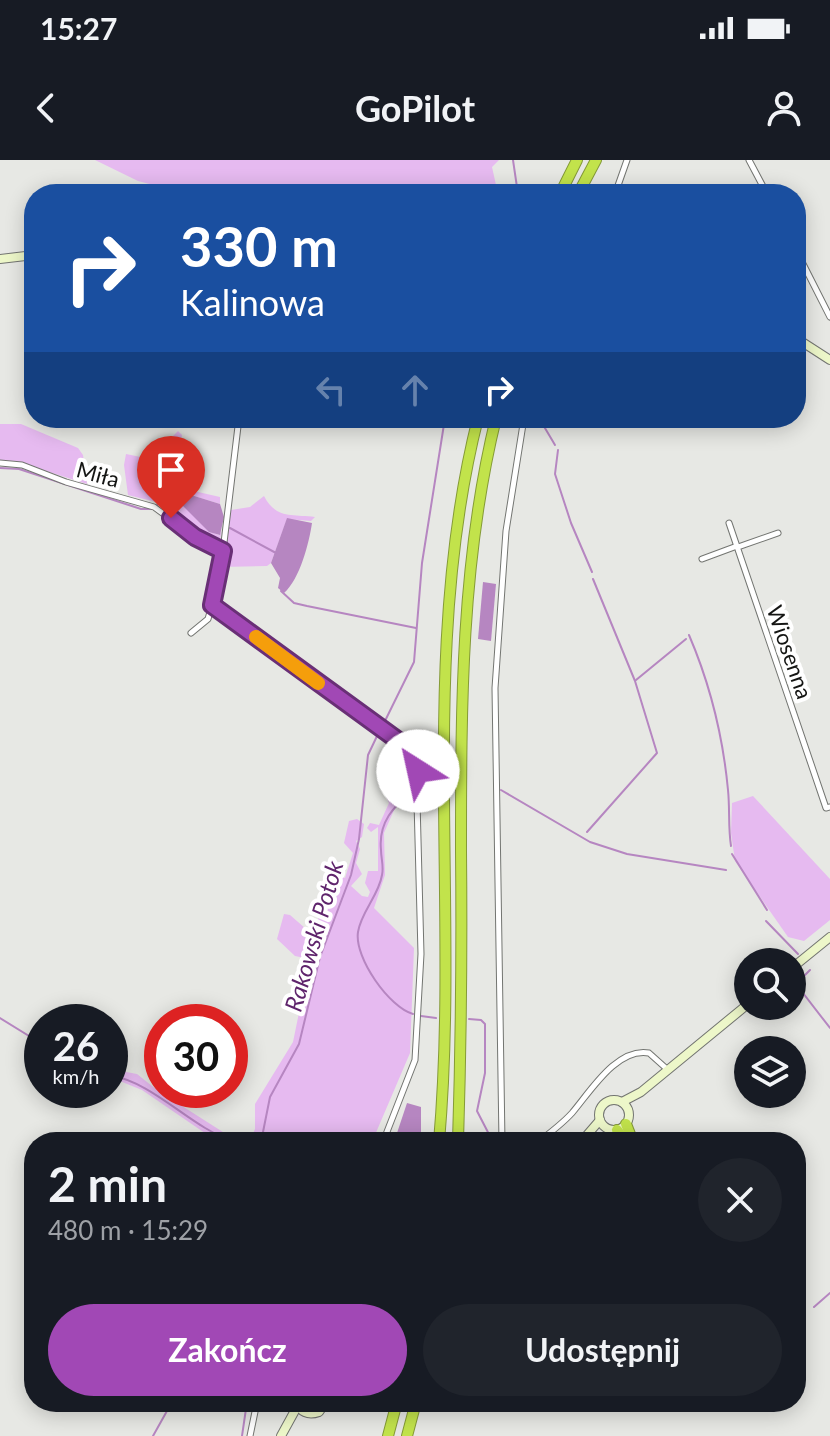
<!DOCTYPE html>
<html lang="pl">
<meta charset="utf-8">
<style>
:root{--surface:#171b24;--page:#20242c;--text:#f1f3f6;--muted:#9ea1a6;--accent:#a148b5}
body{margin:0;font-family:Lato,sans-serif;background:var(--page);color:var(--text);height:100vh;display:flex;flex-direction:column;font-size:30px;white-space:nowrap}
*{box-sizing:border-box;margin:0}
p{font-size:26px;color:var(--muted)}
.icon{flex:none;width:44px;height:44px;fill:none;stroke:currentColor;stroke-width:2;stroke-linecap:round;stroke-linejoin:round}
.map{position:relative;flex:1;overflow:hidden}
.sheet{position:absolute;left:24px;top:972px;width:782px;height:280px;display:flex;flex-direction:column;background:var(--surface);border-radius:32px;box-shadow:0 4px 20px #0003}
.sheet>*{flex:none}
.guide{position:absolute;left:24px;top:24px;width:782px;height:244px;border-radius:32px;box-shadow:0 4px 20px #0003;background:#1a4fa0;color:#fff;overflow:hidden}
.controls{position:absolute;left:734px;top:788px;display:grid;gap:16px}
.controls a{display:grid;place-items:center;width:72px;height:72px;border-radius:50%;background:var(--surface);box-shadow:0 4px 20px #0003;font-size:40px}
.speed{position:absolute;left:24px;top:844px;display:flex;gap:16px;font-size:40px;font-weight:700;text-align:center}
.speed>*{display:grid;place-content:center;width:104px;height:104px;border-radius:50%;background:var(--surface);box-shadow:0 4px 20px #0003;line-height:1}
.speed small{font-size:20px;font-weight:400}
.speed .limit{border:12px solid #d22;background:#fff;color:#111}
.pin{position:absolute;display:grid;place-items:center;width:68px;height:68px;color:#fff;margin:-82px -34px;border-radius:50% 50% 50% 0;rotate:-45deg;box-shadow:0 0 8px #0007}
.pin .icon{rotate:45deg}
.me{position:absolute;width:88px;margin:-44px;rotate:325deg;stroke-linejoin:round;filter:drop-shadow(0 0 6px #0008)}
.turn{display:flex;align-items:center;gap:28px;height:168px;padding:0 24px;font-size:36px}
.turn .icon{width:104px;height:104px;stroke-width:2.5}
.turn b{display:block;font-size:56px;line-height:68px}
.lanes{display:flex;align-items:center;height:76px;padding:0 24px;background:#0003;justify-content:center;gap:40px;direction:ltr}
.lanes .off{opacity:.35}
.round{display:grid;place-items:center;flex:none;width:84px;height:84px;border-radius:42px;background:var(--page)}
.summary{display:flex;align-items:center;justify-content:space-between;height:136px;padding:0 24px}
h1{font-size:48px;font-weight:700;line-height:60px}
.action{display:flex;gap:16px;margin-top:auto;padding:16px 24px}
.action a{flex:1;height:92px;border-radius:48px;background:var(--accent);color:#fff;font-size:32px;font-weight:700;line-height:92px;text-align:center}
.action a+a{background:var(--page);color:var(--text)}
.status{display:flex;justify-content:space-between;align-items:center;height:56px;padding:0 40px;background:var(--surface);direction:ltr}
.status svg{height:22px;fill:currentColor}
header{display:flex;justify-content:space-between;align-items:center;height:104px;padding:0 24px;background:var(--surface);font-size:36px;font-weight:700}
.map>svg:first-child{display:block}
.green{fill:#e6baf0}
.water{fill:#b686c1}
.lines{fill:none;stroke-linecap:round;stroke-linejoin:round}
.stream{stroke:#b686c1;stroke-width:2}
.street-casing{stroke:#737571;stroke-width:7}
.secondary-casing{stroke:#737571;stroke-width:10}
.highway-casing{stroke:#859b37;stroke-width:12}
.street{stroke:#fff;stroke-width:5}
.secondary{stroke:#edf7c9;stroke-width:8}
.highway{stroke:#c2e34b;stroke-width:10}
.route-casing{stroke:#692f76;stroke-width:20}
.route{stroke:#a148b5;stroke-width:14}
.slow{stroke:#f59e0b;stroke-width:14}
.labels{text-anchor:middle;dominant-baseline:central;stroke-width:8;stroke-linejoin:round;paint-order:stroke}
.street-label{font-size:22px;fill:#141513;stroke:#fff}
.water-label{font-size:24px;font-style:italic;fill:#5f246c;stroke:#fff}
</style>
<div class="status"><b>15:27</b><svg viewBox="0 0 49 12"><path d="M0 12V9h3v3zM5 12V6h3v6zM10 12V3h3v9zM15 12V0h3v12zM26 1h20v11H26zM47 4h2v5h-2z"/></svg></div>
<header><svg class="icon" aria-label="back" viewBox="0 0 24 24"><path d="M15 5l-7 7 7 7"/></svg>GoPilot<svg class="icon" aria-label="person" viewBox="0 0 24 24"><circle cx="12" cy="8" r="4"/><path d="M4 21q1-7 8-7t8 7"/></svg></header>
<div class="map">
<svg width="830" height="1276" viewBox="0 0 830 1276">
<rect width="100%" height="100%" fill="#e7e8e4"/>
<g class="green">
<path d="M95 0H499L492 7 498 34H188L138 21Z"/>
<path d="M0 264H21L78 288 83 295 87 324 46 311 0 301Z"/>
<path d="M178 271 182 275 172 326 220 337V344L188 334C193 352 200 369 219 375L222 371 218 387 210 384 160 346V343L128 335 124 305 126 294 165 302 172 277Z"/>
<path d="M264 336C276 359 291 354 315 357L311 361 287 359 271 403 267 406 221 407 231 350 250 347Z"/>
<path d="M379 619 388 624 386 633 391 640 398 641 384 673 385 715 374 748 414 788 410 893 372 982H230L232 975 252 976 255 969V944L293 882 310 799 295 796 277 779 284 754 290 755 313 775 314 766 330 737 324 731 329 733 341 716 345 718 353 693 344 683 349 661 357 659 364 664 362 677 356 681 360 689 356 703 362 714 351 726 362 736 368 737 370 732 365 723 368 711H378V667L371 672 367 668 370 663 379 665 389 643Z"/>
<path d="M753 636 830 719V760L804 781 788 777 735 701 731 673 732 643Z"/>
<path d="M110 909 137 914 157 930 226 974 227 982H218L142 930 110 917Z"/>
</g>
<g class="water">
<path d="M188 334 220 344 224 357 220 375 209 372 181 344V335Z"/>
<path d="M287 358 312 363C309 383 300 419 284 433L278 428 280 418 271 403Z"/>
<path d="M483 422 496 424 491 481 478 479Z"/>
<path d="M407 943 421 947V978L419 982H394Z"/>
</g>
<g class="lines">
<g class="stream">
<path d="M513 0 518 34"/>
<path d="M539 258 555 285"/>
<path d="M558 290 555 314 571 363 592 412"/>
<path d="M0 308 19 309 141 349H152"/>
<path d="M157 345 169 330 183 336"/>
<path d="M230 368 276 393"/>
<path d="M281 431 294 443 307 446 416 468"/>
<path d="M689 475C710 524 723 577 728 630 730 649 728 667 731 686"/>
<path d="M636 520 686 479"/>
<path d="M382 567 414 502 422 403 445 258"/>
<path d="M378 575 409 603 414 628C395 646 378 661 381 690 381 698 384 707 382 715 379 735 361 752 358 772 354 798 390 848 413 854"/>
<path d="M422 621 430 619"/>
<path d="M501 630 590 682 627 694 726 710"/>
<path d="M587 672 657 593 635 521 593 419"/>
<path d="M732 694 767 750"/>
<path d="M766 761 798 794"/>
<path d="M810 810 796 824 830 868"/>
<path d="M421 856 436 858"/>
<path d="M0 858 42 884"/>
<path d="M469 859 481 860 485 864V913L477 951 493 982"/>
<path d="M110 915C157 924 189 967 235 982"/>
<path d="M261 982 270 937 299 884 320 797 351 715 359 679 368 595 378 574"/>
<path d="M814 1147 830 1133"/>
<path d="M153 1276 172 1242"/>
<path d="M242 1276 247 1242"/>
</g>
<defs>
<g id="street">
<path d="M749 0 767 34"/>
<path d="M615 34 627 0"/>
<path d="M796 90 830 157"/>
<path d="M83 258V260"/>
<path d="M0 303 22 305 66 322 154 347 195 377 223 391"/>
<path d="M729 363 826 648 830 647"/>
<path d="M738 387 778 373"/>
<path d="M702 399 737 386"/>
<path d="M212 445 407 587 416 603 421 794 415 900 383 982"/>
<path d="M191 473 208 459 212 445 223 391 239 258"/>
<path d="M502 982 495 528 506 371 524 258"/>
<path d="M538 982C550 973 562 964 572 953 590 932 617 887 649 893L668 910"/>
<path d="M250 1276 257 1242"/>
</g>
<g id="secondary">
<path d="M0 99 34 95"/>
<path d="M796 178 830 200"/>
<path d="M792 808 830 777"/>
<circle cx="614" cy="955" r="15"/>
<path d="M622 942 641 932 748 844"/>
<path d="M581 982 600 960"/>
<path d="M297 1242C300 1252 308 1256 319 1252L326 1242"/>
<path d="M281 1276 298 1245"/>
</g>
<g id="highway">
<path d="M560 34 577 0"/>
<path d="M578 34 596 0"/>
<path d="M626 964 633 982"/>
<path d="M617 970 626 982"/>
<path d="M439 982C460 741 418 495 478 258"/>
<path d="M458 982C461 885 462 788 461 691 461 545 461 401 496 258"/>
<path d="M388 1276 397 1242"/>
<path d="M407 1276 416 1242"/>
</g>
</defs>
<use href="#street" class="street-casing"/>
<use href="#secondary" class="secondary-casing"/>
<use href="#highway" class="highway-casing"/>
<use href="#street" class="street"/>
<use href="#secondary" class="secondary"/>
<use href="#highway" class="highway"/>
</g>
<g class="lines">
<defs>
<path id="route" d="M171 358 195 377 223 391 212 445 407 587 418 611"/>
</defs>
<use href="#route" class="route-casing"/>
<use href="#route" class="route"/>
<path class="slow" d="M256 477 318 523"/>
</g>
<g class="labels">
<g class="street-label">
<text transform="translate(98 314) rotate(15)">Miła</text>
<text transform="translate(790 492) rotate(71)">Wiosenna</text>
</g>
<g class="water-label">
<text transform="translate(313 776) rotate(-74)">Rakowski Potok</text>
</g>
</g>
</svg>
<div class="controls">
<a><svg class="icon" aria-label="search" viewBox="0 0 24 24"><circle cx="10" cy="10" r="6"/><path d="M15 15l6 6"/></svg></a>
<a><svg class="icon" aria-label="layers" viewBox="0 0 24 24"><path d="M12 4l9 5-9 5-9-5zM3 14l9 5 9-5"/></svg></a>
</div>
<div class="speed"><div>26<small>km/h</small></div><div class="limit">30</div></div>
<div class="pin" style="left:171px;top:358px;background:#d93025"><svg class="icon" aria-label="arrive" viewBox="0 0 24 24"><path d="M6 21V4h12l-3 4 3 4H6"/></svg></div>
<svg class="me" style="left:418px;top:611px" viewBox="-20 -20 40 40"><circle r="19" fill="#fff"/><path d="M0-13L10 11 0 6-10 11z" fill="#a148b5"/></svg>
<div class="guide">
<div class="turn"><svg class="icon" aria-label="right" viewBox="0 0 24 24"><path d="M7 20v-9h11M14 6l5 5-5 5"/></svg><div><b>330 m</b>Kalinowa</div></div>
<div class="lanes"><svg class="icon off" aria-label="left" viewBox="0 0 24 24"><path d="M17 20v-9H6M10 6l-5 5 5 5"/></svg><svg class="icon off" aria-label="ahead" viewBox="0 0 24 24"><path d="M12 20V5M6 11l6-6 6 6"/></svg><svg class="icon" aria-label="right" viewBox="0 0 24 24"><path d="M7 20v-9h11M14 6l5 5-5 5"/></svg></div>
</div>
<section class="sheet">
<div class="summary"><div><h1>2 min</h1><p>480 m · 15:29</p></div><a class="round"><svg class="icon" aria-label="close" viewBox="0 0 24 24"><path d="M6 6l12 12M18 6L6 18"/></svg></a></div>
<div class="action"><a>Zakończ</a><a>Udostępnij</a></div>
</section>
</div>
